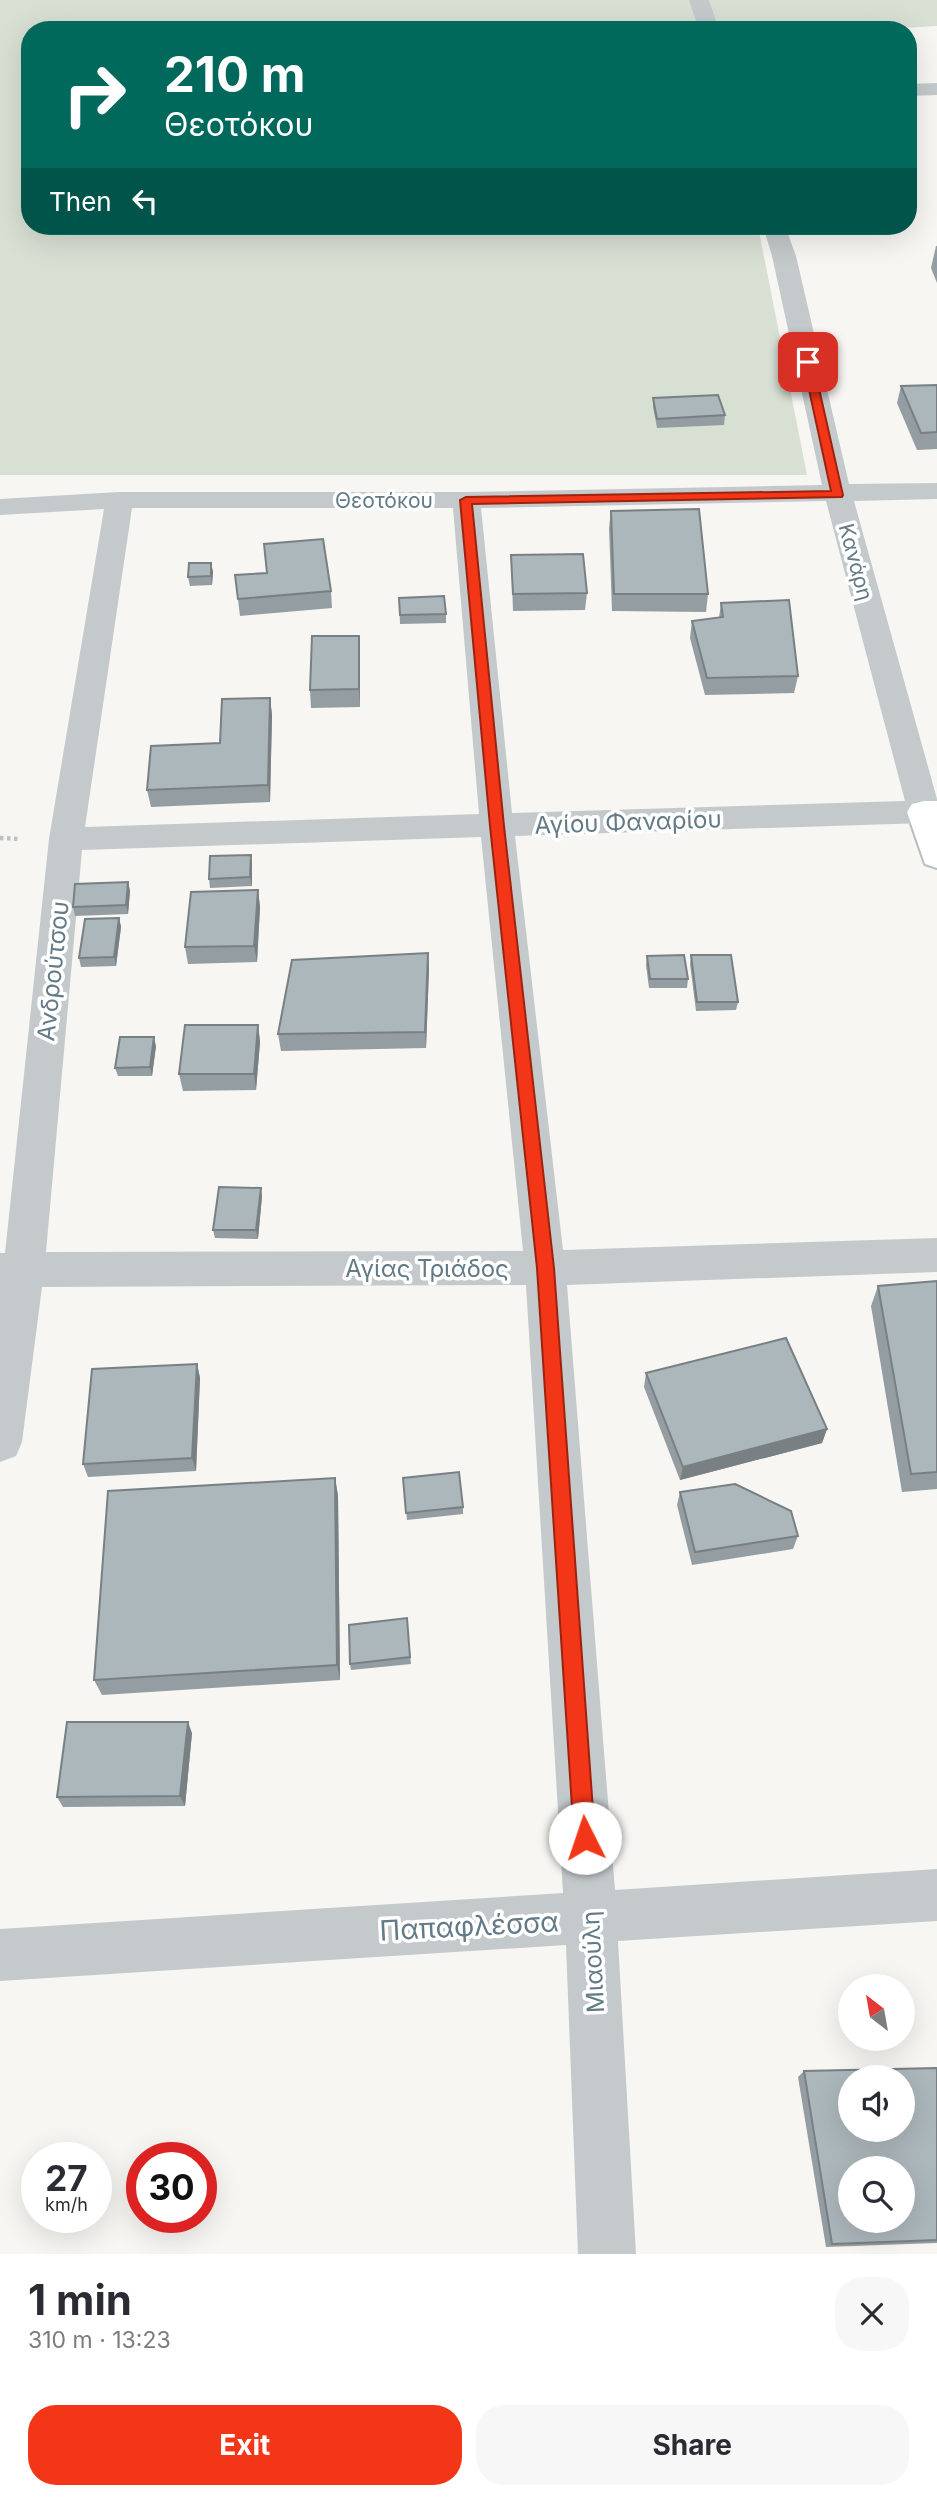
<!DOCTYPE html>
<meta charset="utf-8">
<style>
:root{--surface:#fff;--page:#f7f7f7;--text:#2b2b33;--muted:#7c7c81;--accent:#f23617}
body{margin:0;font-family:Inter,sans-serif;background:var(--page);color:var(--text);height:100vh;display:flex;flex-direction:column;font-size:26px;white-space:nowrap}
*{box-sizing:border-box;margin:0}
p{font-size:23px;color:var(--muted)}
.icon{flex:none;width:38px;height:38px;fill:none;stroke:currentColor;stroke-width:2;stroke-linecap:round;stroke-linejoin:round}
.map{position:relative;height:2254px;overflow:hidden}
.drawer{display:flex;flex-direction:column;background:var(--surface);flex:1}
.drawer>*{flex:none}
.hud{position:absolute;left:21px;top:21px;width:896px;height:214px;border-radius:28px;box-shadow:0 7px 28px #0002;background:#00695c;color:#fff;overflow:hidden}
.needle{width:46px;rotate:329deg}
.tools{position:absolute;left:838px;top:1974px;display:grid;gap:14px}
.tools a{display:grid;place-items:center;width:77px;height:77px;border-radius:50%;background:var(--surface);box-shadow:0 7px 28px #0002;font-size:35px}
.speed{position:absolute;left:21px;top:2142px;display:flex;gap:14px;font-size:35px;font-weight:700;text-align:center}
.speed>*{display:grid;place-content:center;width:91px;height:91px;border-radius:50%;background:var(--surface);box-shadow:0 7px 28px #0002;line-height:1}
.speed small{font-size:18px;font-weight:400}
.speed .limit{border:10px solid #d22;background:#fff;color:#111}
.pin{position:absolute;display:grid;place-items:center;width:60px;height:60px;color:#fff;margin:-30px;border-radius:14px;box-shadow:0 4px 10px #0006}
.me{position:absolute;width:77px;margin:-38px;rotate:356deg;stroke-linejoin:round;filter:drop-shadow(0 0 5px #0008)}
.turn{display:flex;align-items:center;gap:24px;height:147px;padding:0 28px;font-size:32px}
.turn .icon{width:91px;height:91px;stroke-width:2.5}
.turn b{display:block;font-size:49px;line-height:60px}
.then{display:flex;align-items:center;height:66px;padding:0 28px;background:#0003;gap:14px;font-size:26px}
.round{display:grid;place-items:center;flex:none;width:74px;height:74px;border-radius:28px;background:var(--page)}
.head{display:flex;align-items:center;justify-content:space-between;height:119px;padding:0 28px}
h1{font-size:42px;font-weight:700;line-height:52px}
.action{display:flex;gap:14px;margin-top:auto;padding:14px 28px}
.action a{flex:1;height:80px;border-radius:28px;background:var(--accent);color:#fff;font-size:28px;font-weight:700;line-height:80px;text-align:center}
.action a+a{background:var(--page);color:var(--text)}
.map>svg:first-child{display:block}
.green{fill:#d8dfd3}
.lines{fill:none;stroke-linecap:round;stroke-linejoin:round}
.secondary-casing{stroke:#b8bec2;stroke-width:4}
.path{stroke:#bfc2c4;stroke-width:4.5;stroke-dasharray:3.5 3.5;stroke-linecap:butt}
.street{fill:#c4c9cc;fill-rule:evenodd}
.secondary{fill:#fff;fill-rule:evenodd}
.wall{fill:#949da1}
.shaded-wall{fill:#788083}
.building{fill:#acb7bb;stroke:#788083;stroke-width:2;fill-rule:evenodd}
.route{fill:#f23617;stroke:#9d230f;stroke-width:2}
.labels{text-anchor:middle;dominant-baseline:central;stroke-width:7;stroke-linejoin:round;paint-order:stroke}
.far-street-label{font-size:21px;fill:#637a87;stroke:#fff}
.street-label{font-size:24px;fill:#637a87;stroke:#fff}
.near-street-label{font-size:28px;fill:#637a87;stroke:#fff}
</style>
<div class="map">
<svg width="937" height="2254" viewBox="0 0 937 2254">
<rect width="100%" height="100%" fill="#f7f6f3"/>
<path class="green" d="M0 0H937V26L870 30H30V226H758L807 475H0Z"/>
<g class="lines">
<defs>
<path id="secondary" d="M924 801H937V868L925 864 907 812 912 804Z"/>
</defs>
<use href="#secondary" class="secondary-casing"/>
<path class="path" d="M0 838 20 839"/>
<g class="street">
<path d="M689 0H709L719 30H699Z"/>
<path d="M937 83V95L908 96V84Z"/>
<path d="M763 226H785L796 256 849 484 937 483V499L854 501 937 799V818L924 823 515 836 563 1250 937 1238V1272L567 1285 615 1890 937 1869V1921L618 1941 636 2254H578L566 1945 0 1981V1929L563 1893 526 1285 42 1287 22 1442 16 1456 0 1462V1253H5L49 839 104 509 0 515V499L119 492H466L822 485 772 256ZM826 501 905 801 512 813 481 508ZM132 508H453L479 814 85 827ZM481 837 523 1251 46 1252 82 850Z"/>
</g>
<use href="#secondary" class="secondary"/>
</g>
<g class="wall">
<path d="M620 226H676L675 235H620Z"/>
<path d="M936 246H937V283L931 268Z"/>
<path d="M937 385V449L917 450 897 403 901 386Z"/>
<path d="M653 398 725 415 724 425 657 428 653 407Z"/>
<path d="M611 511 708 594 706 612 612 611 609 528Z"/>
<path d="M511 555 587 593 585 610 513 611Z"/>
<path d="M211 563 213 572 212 585 190 586 188 577Z"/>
<path d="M235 575 331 591 332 608 240 616Z"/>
<path d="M399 598 446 614V623L400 624Z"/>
<path d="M721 603 798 676 794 693 705 695 690 638 692 621 719 618Z"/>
<path d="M359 636 360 653V707L311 708 310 690Z"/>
<path d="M270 698 272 715 270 802 151 807 147 790 220 743Z"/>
<path d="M252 864V886L210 888 209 879Z"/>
<path d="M128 882 130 891 128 914 75 916 73 907Z"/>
<path d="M258 890 260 907 257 962 188 964 185 947Z"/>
<path d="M119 918 121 927 116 966 81 967 79 958Z"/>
<path d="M428 953 429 969 426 1048 281 1051 278 1034Z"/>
<path d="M691 955 738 1002 736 1010 696 1011 690 964Z"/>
<path d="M647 956 688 979 687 988H649L646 965Z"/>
<path d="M258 1025 260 1042 256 1090 183 1091 179 1074Z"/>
<path d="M156 1046 152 1076H118L115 1068Z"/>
<path d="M262 1196 258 1239 215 1238 213 1230Z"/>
<path d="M937 1281V1489L902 1492 871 1306 878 1286Z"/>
<path d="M197 1364 200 1378 196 1471 88 1477 83 1464Z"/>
<path d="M646 1373 827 1429 822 1443 680 1480 644 1387Z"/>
<path d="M335 1478 338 1496 340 1680 102 1695 94 1680Z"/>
<path d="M403 1478 463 1507V1514L407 1520Z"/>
<path d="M680 1492 798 1536 793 1549 692 1565 677 1505Z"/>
<path d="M407 1618 411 1664 351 1670 350 1664Z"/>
<path d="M192 1733 185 1806 63 1807 57 1797Z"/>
<path d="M937 2068V2243L826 2247 798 2077 804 2071Z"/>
</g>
<g class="shaded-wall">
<path d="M211 563 213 572 212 585 211 576Z"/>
<path d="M359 636 360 653V707L359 689Z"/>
<path d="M270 698 272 715 270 802 268 785Z"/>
<path d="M251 855 252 864V886L250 877Z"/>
<path d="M128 882 130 891 128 914 126 905Z"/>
<path d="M258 890 260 907 257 962 254 946Z"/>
<path d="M119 918 121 927 116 966 114 957Z"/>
<path d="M428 953 429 969 426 1048 425 1032Z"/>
<path d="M258 1025 260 1042 256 1090 254 1074Z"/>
<path d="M154 1037 156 1046 152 1076 150 1067Z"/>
<path d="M261 1188 262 1196 258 1239 256 1230Z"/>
<path d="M197 1364 200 1378 196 1471 192 1458Z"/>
<path d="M827 1429 822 1443 680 1480 683 1467Z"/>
<path d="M335 1478 338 1496 340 1680 337 1665Z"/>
<path d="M188 1722 192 1733 185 1806 180 1796Z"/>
</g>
<g class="building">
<path d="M937 385V432L921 433 901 386Z"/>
<path d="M718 395 725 415 657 419 653 398Z"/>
<path d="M699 509 708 594H614L611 511Z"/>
<path d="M323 539 331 591 238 599 235 575 267 573 264 544Z"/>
<path d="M583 554 587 593 513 594 511 555Z"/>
<path d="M189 563H211V576L188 577Z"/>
<path d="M444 596 446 614 400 615 399 598Z"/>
<path d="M789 600 798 676 707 678 692 621 723 617 721 603Z"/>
<path d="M312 636H359V689L310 690Z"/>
<path d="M270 698 268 785 147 790 151 746 220 743 222 699Z"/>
<path d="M251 855 250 877 209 879 210 856Z"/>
<path d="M128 882 126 905 73 907 75 884Z"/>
<path d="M258 890 254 946 185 947 191 892Z"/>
<path d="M119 918 114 957 79 958 85 919Z"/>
<path d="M428 953 425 1032 278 1034 292 960Z"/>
<path d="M684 955 688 979H650L647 956Z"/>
<path d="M691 955H731L738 1002H697Z"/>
<path d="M185 1025H258L254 1074H179Z"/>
<path d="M120 1037H154L150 1067 115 1068Z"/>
<path d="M219 1187 261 1188 256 1230H213Z"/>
<path d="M937 1281V1472L911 1474 878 1286Z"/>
<path d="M786 1338 827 1429 683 1467 646 1373Z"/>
<path d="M197 1364 192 1458 83 1464 92 1369Z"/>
<path d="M459 1472 463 1507 406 1513 403 1478Z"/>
<path d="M335 1478 337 1665 94 1680 108 1491Z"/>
<path d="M735 1484 791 1511 798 1536 695 1552 680 1492Z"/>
<path d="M407 1618 410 1657 350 1664 349 1625Z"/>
<path d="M67 1722H188L180 1796 57 1797Z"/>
<path d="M937 2068V2240L832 2244 804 2071ZM850 2077H903V2130H850ZM850 2168H903V2221H850Z"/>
</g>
<path class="route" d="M808 359 813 362 843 495 842 497 472 504 504 826 554 1268 595 1838 592 1845 585 1848 577 1845 574 1838 537 1268 490 826 460 500 466 497 831 491 803 362Z"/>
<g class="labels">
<g class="far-street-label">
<text x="384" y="500">Θεοτόκου</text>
<text transform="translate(856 562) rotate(75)">Κανάρη</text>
</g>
<g class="street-label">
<text transform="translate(628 822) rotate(-2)">Αγίου Φαναρίου</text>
<text transform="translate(53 971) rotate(-84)">Ανδρούτσου</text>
<text x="427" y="1268">Αγίας Τριάδος</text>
<text transform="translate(593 1962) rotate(-93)">Μιαούλη</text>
</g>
<g class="near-street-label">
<text transform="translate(469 1926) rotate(-3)">Παπαφλέσσα</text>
</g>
</g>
</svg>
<div class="tools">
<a><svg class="needle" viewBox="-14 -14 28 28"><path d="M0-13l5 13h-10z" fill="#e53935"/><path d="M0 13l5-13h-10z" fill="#7c7c81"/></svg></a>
<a><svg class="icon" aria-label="sound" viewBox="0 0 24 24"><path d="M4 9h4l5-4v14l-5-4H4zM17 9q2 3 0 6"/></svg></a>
<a><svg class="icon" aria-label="search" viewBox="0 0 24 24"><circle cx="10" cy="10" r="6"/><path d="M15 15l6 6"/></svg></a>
</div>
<div class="speed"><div>27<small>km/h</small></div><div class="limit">30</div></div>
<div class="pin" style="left:808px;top:362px;background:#d93025"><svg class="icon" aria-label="arrive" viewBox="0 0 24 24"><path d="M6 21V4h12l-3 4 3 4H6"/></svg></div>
<svg class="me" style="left:585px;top:1838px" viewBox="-20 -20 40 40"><circle r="19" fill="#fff"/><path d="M0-13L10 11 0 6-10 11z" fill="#f23617"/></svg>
<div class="hud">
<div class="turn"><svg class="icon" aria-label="right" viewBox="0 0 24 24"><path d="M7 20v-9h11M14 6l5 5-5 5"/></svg><div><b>210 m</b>Θεοτόκου</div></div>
<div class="then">Then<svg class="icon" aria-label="left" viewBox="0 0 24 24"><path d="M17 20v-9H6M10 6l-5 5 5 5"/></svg></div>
</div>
</div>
<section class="drawer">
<div class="head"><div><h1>1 min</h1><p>310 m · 13:23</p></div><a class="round"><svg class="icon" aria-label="close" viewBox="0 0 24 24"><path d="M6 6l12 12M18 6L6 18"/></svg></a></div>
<div class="action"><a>Exit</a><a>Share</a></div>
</section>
